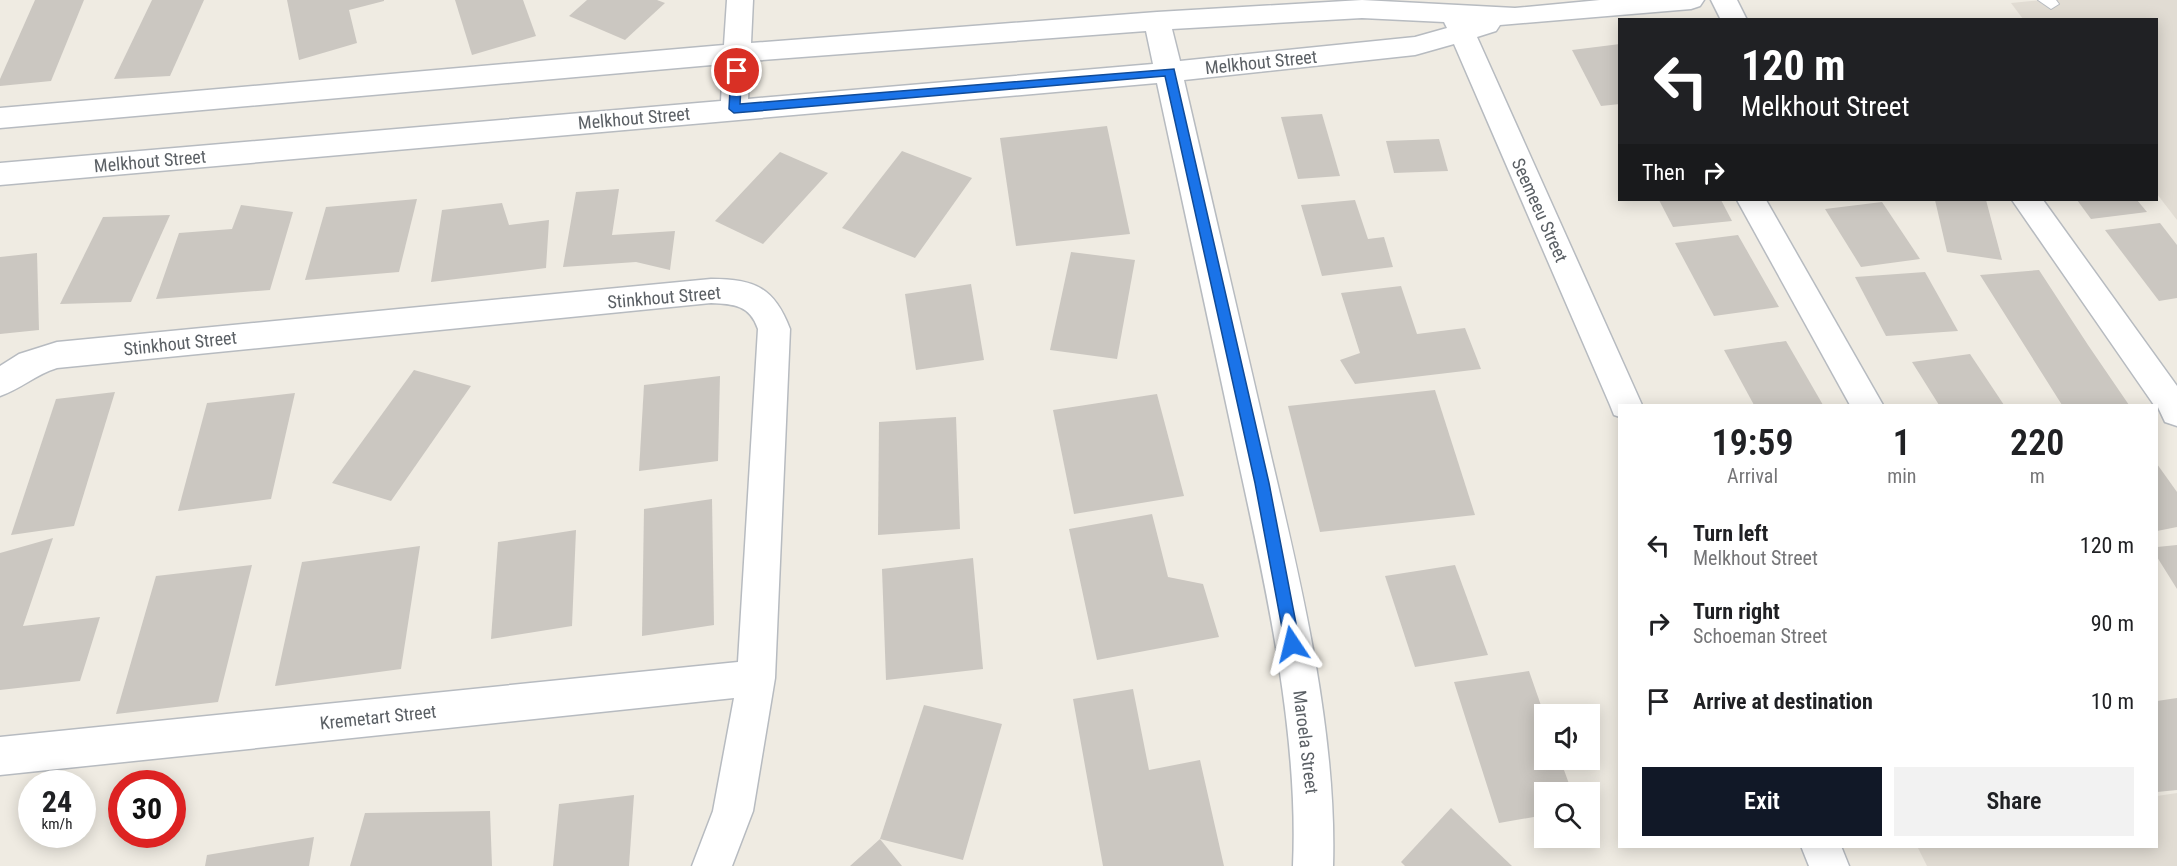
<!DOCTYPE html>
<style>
:root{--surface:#fff;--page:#f2f2f2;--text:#202124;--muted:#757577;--accent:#111827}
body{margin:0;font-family:"Roboto Condensed",sans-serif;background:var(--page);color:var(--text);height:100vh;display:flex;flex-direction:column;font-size:22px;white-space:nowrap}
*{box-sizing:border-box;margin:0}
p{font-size:20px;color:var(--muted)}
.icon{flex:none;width:33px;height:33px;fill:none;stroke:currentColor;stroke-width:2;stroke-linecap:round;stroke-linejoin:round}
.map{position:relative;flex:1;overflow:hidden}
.panel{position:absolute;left:1618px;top:404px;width:540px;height:444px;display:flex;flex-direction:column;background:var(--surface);border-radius:0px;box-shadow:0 3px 15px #0003}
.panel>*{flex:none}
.hud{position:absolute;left:1618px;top:18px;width:540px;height:183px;border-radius:0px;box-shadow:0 3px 15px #0003;background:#202124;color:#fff;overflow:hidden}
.fabs{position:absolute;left:1534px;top:704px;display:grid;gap:12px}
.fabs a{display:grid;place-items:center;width:66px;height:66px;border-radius:0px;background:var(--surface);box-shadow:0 3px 15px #0003;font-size:30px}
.speed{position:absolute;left:18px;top:770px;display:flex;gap:12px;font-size:30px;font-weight:700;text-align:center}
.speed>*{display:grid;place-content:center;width:78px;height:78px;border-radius:50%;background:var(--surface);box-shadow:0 3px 15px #0003;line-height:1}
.speed small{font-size:15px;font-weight:400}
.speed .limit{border:9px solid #d22;background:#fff;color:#111}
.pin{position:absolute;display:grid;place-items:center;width:51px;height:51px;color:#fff;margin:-26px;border:3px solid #fff;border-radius:50%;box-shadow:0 2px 6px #0007}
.me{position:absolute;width:66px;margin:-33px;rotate:350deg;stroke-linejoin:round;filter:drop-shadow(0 0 4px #0008)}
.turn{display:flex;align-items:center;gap:21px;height:126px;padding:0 24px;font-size:27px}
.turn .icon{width:78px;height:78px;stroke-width:2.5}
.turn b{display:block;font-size:42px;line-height:51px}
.then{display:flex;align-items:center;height:57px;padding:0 24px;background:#0003;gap:12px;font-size:22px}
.eta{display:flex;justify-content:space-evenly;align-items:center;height:102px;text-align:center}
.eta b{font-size:36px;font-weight:600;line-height:42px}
.primary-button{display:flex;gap:12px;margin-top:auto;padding:12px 24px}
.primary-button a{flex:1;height:69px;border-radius:0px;background:var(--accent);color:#fff;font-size:24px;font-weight:600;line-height:69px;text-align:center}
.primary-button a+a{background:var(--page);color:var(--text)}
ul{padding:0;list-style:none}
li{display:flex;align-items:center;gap:18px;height:78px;padding:0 24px}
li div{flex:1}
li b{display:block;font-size:22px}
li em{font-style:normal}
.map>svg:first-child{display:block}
.education{fill:#e1dcd3}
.building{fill:#cbc7c1}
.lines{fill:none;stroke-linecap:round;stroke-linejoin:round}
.service-casing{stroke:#b7bbc0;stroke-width:2}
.minor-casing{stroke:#b7bbc0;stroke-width:3}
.service{fill:#fff;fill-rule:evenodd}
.minor{fill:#fff;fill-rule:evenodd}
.route{fill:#1a73e8;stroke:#114b97;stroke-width:1.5}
.labels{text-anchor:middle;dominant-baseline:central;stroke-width:5;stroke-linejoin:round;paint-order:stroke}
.street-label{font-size:18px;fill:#5a5f64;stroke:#fff}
</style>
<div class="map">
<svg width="2177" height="866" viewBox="0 0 2177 866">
<rect width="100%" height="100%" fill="#efebe2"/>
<g class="education">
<path d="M2042 0H2177V220L2157 194V20L2023 19 2011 3Z"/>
<path d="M2177 793V866H1927L1917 846H2157V796Z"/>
</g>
<g class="building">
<path d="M35 0H84L51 81 0 86V79Z"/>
<path d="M152 0H204L170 76 114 79Z"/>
<path d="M287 0H384V1L349 10 357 43 299 60Z"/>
<path d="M455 0H523L536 36 472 55Z"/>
<path d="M587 0H657L665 3 625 40 569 16Z"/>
<path d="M1620 44V104L1601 106 1572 50Z"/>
<path d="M1322 114 1340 176 1298 179 1281 117Z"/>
<path d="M1107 126 1130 234 1016 246 1000 138Z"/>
<path d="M1439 139 1448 171 1394 173 1386 141Z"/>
<path d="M902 151 972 178 915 258 842 228Z"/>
<path d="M780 152 828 173 763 244 715 221Z"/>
<path d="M619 189 612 235 675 231 670 270 636 262 563 267 576 192Z"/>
<path d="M417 199 399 272 305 280 326 207Z"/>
<path d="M1355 200 1368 239 1384 237 1393 267 1322 276 1301 205Z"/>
<path d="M1659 200H1721L1732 221 1673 227Z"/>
<path d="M1935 200H1986L2002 260 1947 252Z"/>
<path d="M2077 200H2137L2147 212 2091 219Z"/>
<path d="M1882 202 1920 259 1861 267 1825 209Z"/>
<path d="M502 203 509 225 549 220 546 268 431 282 442 210Z"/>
<path d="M241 205 293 212 270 290 156 299 179 233 232 229Z"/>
<path d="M170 215 131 302 60 304 103 217Z"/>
<path d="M2160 223 2177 245V298L2159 301 2105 230Z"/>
<path d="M1738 235 1779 307 1714 316 1675 243Z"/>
<path d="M1071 252 1135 260 1117 359 1050 350Z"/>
<path d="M37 253 39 330 0 334V257Z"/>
<path d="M2039 270 2088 345 2129 405H2062L1980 275Z"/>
<path d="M1925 272 1958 331 1886 336 1855 277Z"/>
<path d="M971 284 984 360 916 370 905 294Z"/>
<path d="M1401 286 1417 334 1465 328 1481 369 1355 384 1340 360 1360 353 1341 293Z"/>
<path d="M1786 341 1823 405H1754L1724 350Z"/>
<path d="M1970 354 2004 405H1939L1912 362Z"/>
<path d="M414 370 471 386 391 501 332 483Z"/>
<path d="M720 376 718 461 639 471 644 385Z"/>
<path d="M1435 390 1475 515 1320 532 1288 406Z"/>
<path d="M115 392 74 526 11 535 56 399Z"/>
<path d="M295 393 271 499 178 511 207 403Z"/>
<path d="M1157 394 1184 496 1074 514 1053 410Z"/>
<path d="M956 417 960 529 878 535 879 422Z"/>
<path d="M2157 464 2177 492V527L2157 531Z"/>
<path d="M712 499 714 625 642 636 644 509Z"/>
<path d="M1152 514 1168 577 1203 584 1219 637 1097 660 1069 529Z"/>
<path d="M576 530 572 626 491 639 498 542Z"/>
<path d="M53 538 23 626 100 617 80 681 0 690V553Z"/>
<path d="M2177 545V589L2157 557V547Z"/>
<path d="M420 546 401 669 275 686 302 562Z"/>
<path d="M973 558 983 669 886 680 882 569Z"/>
<path d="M252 565 218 702 116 714 156 576Z"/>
<path d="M1455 565 1488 655 1415 667 1385 576Z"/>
<path d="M1529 671 1545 717V759H1560L1572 792H1545V815L1499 823 1454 682Z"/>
<path d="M1133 689 1149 770 1200 760 1224 866H1103L1073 699Z"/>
<path d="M2177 698V790L2157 792V701Z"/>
<path d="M924 705 1002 724 963 860 880 839Z"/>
<path d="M634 795 629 866H553L559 804Z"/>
<path d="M1451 808 1512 866H1405L1401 862Z"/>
<path d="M490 811 492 866H350L365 813Z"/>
<path d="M314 837 309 866H205L207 855Z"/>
<path d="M880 839 902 866H850Z"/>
</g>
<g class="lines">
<defs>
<path id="service" d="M2038 0H2056L2059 4 2051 9Z"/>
<g id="minor">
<path d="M727 0H753L751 43 1157 12 1362 0 1515 8 1600 0H1704L1700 6 1691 9 1500 25 1496 31 1477 37 1642 405H1620V417L1614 415 1610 405 1454 44 1415 55 1184 80C1213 207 1243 333 1272 460 1302 587 1337 735 1333 866H1293C1299 735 1266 587 1238 459 1211 333 1184 208 1157 83L0 185V163L721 101 723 64 0 128V108L724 45ZM1362 18 1444 22 1447 28 1415 37 1180 61 1172 29ZM1146 31 1153 64 748 99 750 61Z"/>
<path d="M1711 0H1737L1747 20H1721Z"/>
<path d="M1737 200H1766L1883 405H1850Z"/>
<path d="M2012 200H2043L2177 386V426L2165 422 2157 405H2154Z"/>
<path d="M711 279C754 279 774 287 790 329L775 678 753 811 732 866H692L713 811 734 698 0 775V737L738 662 758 329C750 305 734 304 711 303L57 368C36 374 21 389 0 396V366L19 354 57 342Z"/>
<path d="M1801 846H1841L1849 866H1809Z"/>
</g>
</defs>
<use href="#service" class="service-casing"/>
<use href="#minor" class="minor-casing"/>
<use href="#service" class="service"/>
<use href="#minor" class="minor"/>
</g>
<path class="route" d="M737 67 742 71 740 104 1174 69 1269 483 1300 644 1297 649H1287L1285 644 1255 483 1165 76 734 113 729 109 731 71Z"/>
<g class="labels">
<g class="street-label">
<text transform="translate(1261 62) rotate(-6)">Melkhout Street</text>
<text transform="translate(634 118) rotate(-5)">Melkhout Street</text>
<text transform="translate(150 161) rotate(-5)">Melkhout Street</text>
<text transform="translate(1540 210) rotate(66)">Seemeeu Street</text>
<text transform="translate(664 297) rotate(-5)">Stinkhout Street</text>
<text transform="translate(180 343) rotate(-6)">Stinkhout Street</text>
<text transform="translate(378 717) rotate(-6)">Kremetart Street</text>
<text transform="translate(1306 742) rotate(83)">Maroela Street</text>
</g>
</g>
</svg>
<div class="fabs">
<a><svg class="icon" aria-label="sound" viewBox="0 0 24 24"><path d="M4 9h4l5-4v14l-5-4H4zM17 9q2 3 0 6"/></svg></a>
<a><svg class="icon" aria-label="search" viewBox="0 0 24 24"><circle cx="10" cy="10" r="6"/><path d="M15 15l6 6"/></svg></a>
</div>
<div class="speed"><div>24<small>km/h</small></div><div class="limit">30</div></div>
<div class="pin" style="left:737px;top:71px;background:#d93025"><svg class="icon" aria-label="arrive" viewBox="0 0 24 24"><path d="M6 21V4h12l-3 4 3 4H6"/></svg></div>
<svg class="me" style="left:1292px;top:644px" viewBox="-20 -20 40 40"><path d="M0-17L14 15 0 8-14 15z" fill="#1a73e8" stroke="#fff" stroke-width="4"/></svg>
<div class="hud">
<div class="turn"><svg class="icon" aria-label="left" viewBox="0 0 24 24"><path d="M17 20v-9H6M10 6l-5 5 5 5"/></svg><div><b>120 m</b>Melkhout Street</div></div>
<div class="then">Then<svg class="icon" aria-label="right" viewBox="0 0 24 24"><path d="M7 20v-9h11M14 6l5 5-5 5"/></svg></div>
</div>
<section class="panel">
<div class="eta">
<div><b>19:59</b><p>Arrival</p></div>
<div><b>1</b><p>min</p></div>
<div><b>220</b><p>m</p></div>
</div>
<ul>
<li><svg class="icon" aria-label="left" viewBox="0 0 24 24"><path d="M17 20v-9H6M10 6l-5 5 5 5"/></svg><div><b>Turn left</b><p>Melkhout Street</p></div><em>120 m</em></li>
<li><svg class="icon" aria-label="right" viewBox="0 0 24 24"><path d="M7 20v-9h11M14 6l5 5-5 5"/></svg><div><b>Turn right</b><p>Schoeman Street</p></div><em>90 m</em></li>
<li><svg class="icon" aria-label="arrive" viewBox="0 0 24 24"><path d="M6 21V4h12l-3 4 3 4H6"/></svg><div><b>Arrive at destination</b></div><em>10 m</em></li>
</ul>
<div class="primary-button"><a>Exit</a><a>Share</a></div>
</section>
</div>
